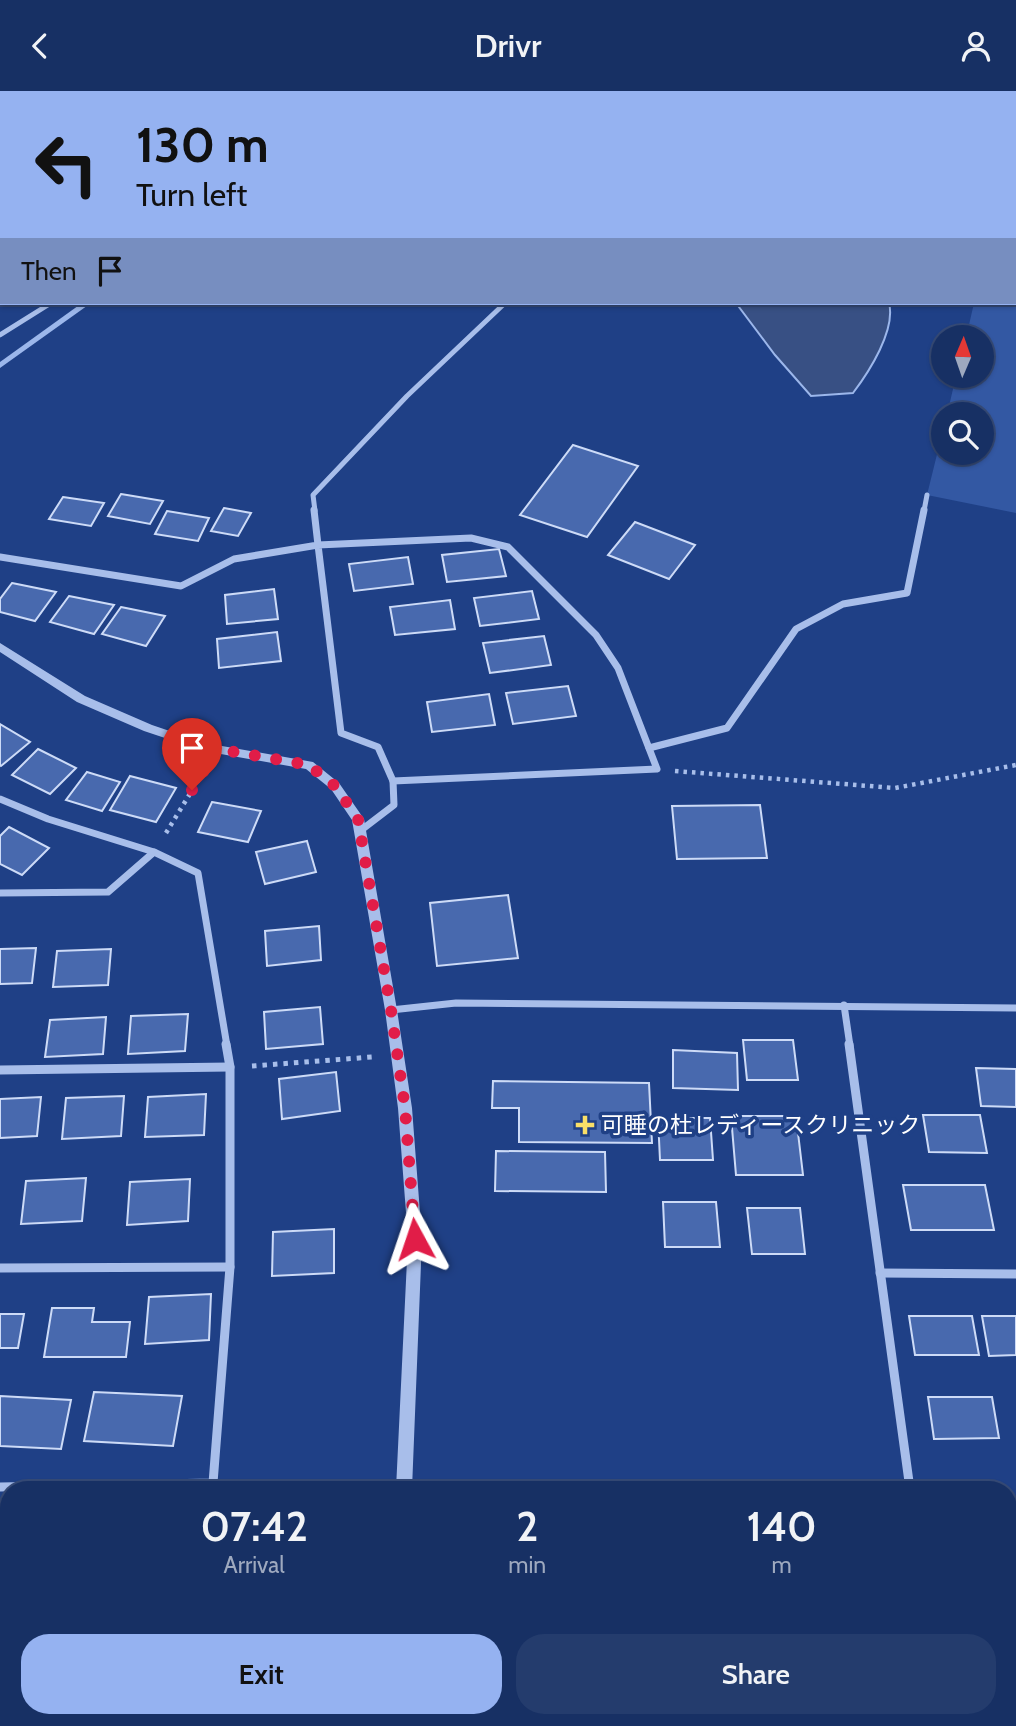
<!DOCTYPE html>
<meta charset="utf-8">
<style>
:root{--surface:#173064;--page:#243c6d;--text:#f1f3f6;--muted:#9ea9bf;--line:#364b78;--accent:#95b2f1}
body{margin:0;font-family:Cabin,"Noto Sans JP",sans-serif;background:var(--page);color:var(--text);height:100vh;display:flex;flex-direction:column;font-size:26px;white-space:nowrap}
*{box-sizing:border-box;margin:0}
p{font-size:23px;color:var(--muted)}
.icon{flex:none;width:38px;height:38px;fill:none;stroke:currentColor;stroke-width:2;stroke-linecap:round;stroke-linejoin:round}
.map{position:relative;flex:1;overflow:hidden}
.drawer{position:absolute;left:0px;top:1390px;width:1017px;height:247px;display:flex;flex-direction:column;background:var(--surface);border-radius:28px 28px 0 0;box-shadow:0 2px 5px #0004,0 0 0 2px var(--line)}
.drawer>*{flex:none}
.banner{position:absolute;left:0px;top:0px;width:1017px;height:214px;box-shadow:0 2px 5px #0004,0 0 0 2px var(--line);background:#95b2f1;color:#111;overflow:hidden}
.needle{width:46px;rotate:2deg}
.fabs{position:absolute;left:931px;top:234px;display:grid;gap:14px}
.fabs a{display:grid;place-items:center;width:63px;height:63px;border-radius:50%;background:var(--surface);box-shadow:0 2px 5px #0004,0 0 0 2px var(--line);font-size:35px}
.pin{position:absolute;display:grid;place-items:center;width:60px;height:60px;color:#fff;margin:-72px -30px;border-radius:50% 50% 50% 0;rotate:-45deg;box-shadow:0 0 7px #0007}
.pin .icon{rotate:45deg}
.me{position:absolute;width:77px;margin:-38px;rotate:355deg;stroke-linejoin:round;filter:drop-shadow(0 0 5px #0008)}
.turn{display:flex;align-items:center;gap:24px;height:147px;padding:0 21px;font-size:32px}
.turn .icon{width:91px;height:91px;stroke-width:2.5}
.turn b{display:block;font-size:49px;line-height:60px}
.then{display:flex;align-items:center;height:66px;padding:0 21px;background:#0003;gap:14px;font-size:26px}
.eta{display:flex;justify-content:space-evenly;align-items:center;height:119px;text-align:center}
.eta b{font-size:42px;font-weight:600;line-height:49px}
.button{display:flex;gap:14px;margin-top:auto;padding:14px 21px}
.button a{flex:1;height:80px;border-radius:28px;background:var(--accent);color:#111;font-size:28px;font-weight:600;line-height:80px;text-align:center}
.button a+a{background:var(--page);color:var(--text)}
header{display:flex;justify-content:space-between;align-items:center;height:91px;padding:0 21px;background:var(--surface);font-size:32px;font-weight:600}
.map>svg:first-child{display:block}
.green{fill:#3358a3}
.water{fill:#385084;stroke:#9cb7eb;stroke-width:2}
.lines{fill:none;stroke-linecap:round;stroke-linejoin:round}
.stream{fill:#9cb7eb;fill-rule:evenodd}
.building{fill:#4869ae;stroke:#cddbf7;stroke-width:2}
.path-far1{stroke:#a8beea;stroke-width:4.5;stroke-dasharray:3.5 5;stroke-linecap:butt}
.path{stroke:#a8beea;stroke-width:5;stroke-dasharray:4.5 6;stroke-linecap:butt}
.minor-far2{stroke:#a8beea;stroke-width:5}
.minor-far1{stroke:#a8beea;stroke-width:7}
.minor{stroke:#a8beea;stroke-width:9}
.tertiary{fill:#a8beea;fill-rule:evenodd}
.route{stroke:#e11d48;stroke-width:12;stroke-dasharray:0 21.6}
.poi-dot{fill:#f8df68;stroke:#1f4086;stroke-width:2.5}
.labels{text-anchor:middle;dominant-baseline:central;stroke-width:7;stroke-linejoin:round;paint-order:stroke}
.poi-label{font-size:23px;fill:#fff;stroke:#1f4086;text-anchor:start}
</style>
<header><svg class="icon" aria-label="back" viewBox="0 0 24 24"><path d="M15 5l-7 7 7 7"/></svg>Drivr<svg class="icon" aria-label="person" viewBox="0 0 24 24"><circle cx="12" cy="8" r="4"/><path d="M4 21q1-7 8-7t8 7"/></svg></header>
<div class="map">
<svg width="1016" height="1635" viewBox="0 0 1016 1635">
<rect width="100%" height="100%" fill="#1f4086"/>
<path class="green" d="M1016 115V422L927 404 943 339V362H982V324H947L956 285H982V247H966L974 212H1015Z"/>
<path class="water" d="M736 212H889C896 239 869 281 853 302L811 305 775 264Z"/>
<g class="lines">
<g class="stream">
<path d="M376 0 375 2H368L369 0Z"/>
<path d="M82 212H91L0 277V271Z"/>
</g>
</g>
<g class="building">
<path d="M573 354 638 375 587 446 520 424Z"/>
<path d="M121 403 163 410 150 433 108 425Z"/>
<path d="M63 406 104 412 91 435 49 428Z"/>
<path d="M224 417 251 422 238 445 211 440Z"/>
<path d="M167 420 209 427 198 450 155 443Z"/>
<path d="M635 431 695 454 669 488 608 464Z"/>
<path d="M499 458 506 485 447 491 442 464Z"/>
<path d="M408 466 413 493 354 500 349 473Z"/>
<path d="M12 492 56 501 35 530 0 521V508Z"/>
<path d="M274 498 278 528 227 533 225 504Z"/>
<path d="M532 500 539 528 480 535 474 507Z"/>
<path d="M69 505 114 514 94 543 50 531Z"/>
<path d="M450 509 455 538 395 544 390 516Z"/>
<path d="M121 516 165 525 146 555 102 543Z"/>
<path d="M277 541 281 570 219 577 217 548Z"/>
<path d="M544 545 551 574 490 582 483 552Z"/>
<path d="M568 595 576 625 513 633 506 602Z"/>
<path d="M489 603 495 634 432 641 427 611Z"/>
<path d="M0 633 30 651 1 675 0 674Z"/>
<path d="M38 658 76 677 50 703 12 684Z"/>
<path d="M87 681 120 691 102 720 66 709Z"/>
<path d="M130 685 176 697 156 731 110 719Z"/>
<path d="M212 711 261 720 248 751 198 741Z"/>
<path d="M760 714 767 767 677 768 672 715Z"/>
<path d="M9 736 49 757 22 784 0 773V745Z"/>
<path d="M307 750 316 781 265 793 256 761Z"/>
<path d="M508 804 518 867 437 875 430 812Z"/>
<path d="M319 835 321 869 267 875 265 840Z"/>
<path d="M36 857 32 892 0 893V858Z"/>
<path d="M111 858 108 894 53 896 57 860Z"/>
<path d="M320 916 323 953 266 958 264 921Z"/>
<path d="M188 923 185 960 128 963 131 925Z"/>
<path d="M106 926 103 963 45 966 50 929Z"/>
<path d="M743 949H793L798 989H747Z"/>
<path d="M673 959 737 962 738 999 673 997Z"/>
<path d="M976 977 1016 978V1016L981 1015Z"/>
<path d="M336 981 340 1020 282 1028 279 988Z"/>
<path d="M493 990 649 992 652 1052 519 1051V1017H492Z"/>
<path d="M206 1003 204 1044 145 1046 148 1006Z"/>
<path d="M124 1005 121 1045 62 1048 66 1007Z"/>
<path d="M41 1006 37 1045 0 1047V1008Z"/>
<path d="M923 1024H980L987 1062 929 1061Z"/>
<path d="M731 1025H796L803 1084H736Z"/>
<path d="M658 1027H710L713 1069H660Z"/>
<path d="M496 1060 605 1061 606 1101 495 1100Z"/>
<path d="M86 1087 82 1130 21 1133 26 1090Z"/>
<path d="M190 1088 188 1130 127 1134 130 1091Z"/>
<path d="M903 1094H985L994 1139H911Z"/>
<path d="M663 1111H716L720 1156H665Z"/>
<path d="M747 1117H800L805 1163H752Z"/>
<path d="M334 1138V1182L272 1185 273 1141Z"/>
<path d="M211 1203 209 1249 145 1253 149 1206Z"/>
<path d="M52 1217H94L92 1231H130L126 1266H44Z"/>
<path d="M0 1223H24L18 1257H0Z"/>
<path d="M909 1225H972L979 1264H915Z"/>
<path d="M982 1225H1016V1264L989 1265Z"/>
<path d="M94 1301 182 1305 173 1355 84 1350Z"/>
<path d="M0 1305 71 1309 61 1358 0 1355Z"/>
<path d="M928 1306H992L999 1347 934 1348Z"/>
<path d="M1008 1473H1016V1521L1008 1522Z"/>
<path d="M5 1493H9V1551H0V1524Z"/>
</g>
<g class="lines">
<g class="path-far1">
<path d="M675 680 895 697 1016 674"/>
<path d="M166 742 205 678"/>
</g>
<g class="path">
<path d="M252 975 372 966"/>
<path d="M936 1628 937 1635"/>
<path d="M186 1635 187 1628"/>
</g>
<g class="minor-far2">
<path d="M461 0 469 2"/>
<path d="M973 0 977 2"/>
<path d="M344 2 347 0"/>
<path d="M0 244 51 212"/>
<path d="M315 420 313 404 407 305 505 212"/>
<path d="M924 420 927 404"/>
</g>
<g class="minor-far1">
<path d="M471 447 508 456 596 544 618 577 657 678 393 690 378 656 341 642 318 454Z"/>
<path d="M0 466 181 495 234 468 318 454 314 419"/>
<path d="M649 657 727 637 796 538 843 513 907 502 924 419"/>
<path d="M0 708 48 728 154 761"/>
<path d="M360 740 394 714 393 690"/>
<path d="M0 802 108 801 154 761 198 782 227 955"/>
<path d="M844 914 850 955"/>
<path d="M391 919 456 912 1016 917"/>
</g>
<g class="minor">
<path d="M849 953 910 1398"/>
<path d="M0 979 230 976"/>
<path d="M0 1177 230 1176"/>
<path d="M880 1182 1016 1183"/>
<path d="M0 1396 213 1392 230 1176V976L226 953"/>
<path d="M1008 1412H1016"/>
</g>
<g class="tertiary">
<path d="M0 552 85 605 152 634 205 652 313 671 339 692 364 728 397 919 412 1017 422 1148 412 1398H396L408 1148 398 1017 385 919 352 729 331 698 306 678 204 660 144 640 77 611 0 561Z"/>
<rect x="0" y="1583" width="9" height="16"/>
<rect x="1008" y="1597" width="8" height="16"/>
<path d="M386 1628H402L401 1635H385Z"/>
</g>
</g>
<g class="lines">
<path class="route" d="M192 699 217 658 309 674 335 695 358 728 391 919 405 1017 415 1148"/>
</g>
<path class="poi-dot" d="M581.5 1023.5h7v7h7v7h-7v7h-7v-7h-7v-7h7z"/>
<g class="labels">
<g class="poi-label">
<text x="601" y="1034">可睡の杜レディースクリニック</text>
</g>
</g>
</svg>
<div class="fabs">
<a><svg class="needle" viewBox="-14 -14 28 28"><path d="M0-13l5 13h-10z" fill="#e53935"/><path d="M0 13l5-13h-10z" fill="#9ea9bf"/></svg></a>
<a><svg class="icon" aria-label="search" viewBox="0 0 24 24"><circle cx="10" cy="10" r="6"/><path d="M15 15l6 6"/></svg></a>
</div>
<div class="pin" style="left:192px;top:699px;background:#d93025"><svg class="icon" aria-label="arrive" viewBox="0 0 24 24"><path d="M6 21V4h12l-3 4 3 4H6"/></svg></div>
<svg class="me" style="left:415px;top:1148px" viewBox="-20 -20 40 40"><path d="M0-17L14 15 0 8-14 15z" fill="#e11d48" stroke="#fff" stroke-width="4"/></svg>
<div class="banner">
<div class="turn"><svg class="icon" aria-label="left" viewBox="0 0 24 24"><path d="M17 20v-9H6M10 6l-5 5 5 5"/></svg><div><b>130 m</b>Turn left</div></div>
<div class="then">Then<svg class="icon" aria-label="arrive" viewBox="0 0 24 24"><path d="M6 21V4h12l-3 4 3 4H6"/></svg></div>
</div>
<section class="drawer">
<div class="eta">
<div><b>07:42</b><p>Arrival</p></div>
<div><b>2</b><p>min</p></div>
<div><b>140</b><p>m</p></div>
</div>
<div class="button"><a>Exit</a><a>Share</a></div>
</section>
</div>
